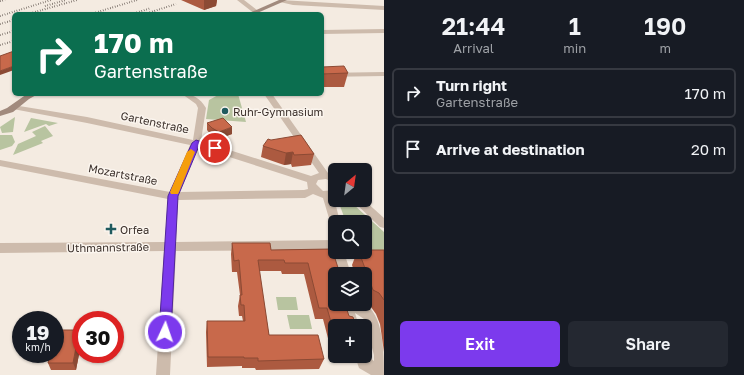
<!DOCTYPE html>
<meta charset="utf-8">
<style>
:root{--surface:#171b24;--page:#242831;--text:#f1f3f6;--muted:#9ea1a6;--line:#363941;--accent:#7c3aed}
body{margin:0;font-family:"Golos Text",sans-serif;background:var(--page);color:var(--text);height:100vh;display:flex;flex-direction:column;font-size:15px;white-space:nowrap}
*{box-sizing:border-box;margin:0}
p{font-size:13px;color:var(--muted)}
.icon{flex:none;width:22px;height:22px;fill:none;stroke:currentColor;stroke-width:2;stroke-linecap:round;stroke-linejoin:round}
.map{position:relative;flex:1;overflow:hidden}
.panel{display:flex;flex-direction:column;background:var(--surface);width:360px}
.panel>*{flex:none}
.hud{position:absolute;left:12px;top:12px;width:312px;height:84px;border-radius:6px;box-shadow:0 1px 3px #0004;background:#0b6e4f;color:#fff;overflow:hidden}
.needle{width:26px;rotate:29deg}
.tools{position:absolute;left:328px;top:163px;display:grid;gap:8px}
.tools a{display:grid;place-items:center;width:44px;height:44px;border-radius:6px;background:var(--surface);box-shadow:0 1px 3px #0004;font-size:20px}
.speed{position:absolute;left:12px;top:311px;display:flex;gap:8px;font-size:20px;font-weight:700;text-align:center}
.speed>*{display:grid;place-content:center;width:52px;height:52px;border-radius:50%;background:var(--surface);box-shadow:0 1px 3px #0004;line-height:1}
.speed small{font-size:10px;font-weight:400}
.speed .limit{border:6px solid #d22;background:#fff;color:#111}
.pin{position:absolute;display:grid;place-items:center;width:34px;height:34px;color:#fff;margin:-17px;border:2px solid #fff;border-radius:50%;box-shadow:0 1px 4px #0007}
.me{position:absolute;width:44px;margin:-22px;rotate:3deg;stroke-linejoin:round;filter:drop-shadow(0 0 3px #0008)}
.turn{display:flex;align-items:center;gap:14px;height:84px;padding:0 16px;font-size:18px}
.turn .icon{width:52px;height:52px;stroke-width:2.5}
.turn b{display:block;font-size:28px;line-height:34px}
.eta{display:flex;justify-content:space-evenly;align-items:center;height:68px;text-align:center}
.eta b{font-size:24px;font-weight:600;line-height:28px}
.primary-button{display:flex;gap:8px;margin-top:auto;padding:8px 16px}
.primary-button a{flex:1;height:46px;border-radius:6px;background:var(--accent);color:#fff;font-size:16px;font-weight:600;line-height:46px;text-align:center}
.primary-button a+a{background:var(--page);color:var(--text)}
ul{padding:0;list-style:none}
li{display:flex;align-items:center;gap:12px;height:50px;margin:0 8px 6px;padding:0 8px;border:2px solid var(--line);border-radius:6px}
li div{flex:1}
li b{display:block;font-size:15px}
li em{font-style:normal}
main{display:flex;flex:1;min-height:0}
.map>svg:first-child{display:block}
.green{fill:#b8c4a0}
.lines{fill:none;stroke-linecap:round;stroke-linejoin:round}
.street{fill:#cdbbac;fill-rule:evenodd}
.secondary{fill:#a18a7d;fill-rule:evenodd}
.rail{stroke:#3b302b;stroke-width:2;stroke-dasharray:0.5 2;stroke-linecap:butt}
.wall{fill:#ac5a40}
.shaded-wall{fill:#8c4a34}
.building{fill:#c8694b;stroke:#8c4a34}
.route{fill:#7c3aed;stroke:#51269a}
.slow{fill:#f59e0b}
.poi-dot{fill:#1f5a5e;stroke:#fbf5ee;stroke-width:1.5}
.labels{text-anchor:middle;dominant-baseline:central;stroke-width:3;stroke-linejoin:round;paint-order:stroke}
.poi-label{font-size:11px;fill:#3b302b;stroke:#fbf5ee;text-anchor:start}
.street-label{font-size:11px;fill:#3b302b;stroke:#fbf5ee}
</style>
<main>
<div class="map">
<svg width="384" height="375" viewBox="0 0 384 375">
<rect width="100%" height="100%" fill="#f4ebe1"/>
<g class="green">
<path d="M220 94H238L246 122 206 119 209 100Z"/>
<path d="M15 117 13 132 2 133 0 127Z"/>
<path d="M31 118 58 123 49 126 46 124 24 132Z"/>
<path d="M45 126 53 136 41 141 43 143 13 155 18 144 36 136 32 132Z"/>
<path d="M0 135H12L15 142 12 146 0 150Z"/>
<path d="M342 204 354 205 384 232V252H365V222H346L340 206Z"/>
<path d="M276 297H296L298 310H278Z"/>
<path d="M287 315H309L312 329H290Z"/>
</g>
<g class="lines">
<g class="street">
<path d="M237 0H244L262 14H255Z"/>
<path d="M280 0 384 6V10L293 5 280 2Z"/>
<path d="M384 29V33L322 34V30Z"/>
<path d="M384 72V76L322 77V73Z"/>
<path d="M182 94C193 94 200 98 206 108L201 141 311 176 319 173 264 94H272L328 173 335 176V183L326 179 318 180 316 184 323 191 335 190V198H334L340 222H335V226L331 225 323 198 313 194 305 198 178 200 176 242 335 240V252H344L351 274H339L332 252 334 250 176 251 170 375H156L164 251 0 253V243L165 242 168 199 0 166V160L170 192 190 145 87 123 13 109 9 107 13 105 87 117 193 140 198 108 196 104ZM198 147 307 182 308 189 304 190 180 192Z"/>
<path d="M352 200H364L384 218V228L380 227Z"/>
<path d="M347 304C352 304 358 303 363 304 384 311 384 356 384 375H371L359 368 355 356H365V350L367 351 370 358 374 361V355L364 319 355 313 359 326H345L341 311 342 307Z"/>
</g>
<g class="secondary">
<path d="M279 0H287L255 14H247Z"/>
<path d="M27 94H38L29 99 13 112 0 116V111L7 108Z"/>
</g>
<g class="rail">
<path d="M0 1 5 0"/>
<path d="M45 6 66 0"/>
<path d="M28 14 77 0"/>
<path d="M91 14 137 0"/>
<path d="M132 14 151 8"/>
<path d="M145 14 176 4"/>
<path d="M0 16 51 0"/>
<path d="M0 24 14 20"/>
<path d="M0 35 14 31"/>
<path d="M0 45 14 41"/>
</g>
</g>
<g class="wall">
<path d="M181 0H217L216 6 204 10Z"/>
<path d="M322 67 348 73 344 87H322Z"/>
<path d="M207 123 232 134 218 139 211 135 207 130Z"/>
<path d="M263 146 314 154 311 165 292 167 291 164 284 165 261 157Z"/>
<path d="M232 243 271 250 332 249 335 326V349L330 346 323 319H315L304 274H282L281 271H259L269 335 324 359 319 369 256 370 255 368H242V366L207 367 206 332 207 321H243L242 316H239L238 306 240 295 237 272H232L231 254Z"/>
<path d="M384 250V352L380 324 376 314 371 307 366 304 365 301V274H355L352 265 357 252H365Z"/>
<path d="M78 337 81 344 76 370H51L48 363Z"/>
</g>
<g class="shaded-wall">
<path d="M204 0H217L216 6 204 10Z"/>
<path d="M14 66V70L0 75V71Z"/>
<path d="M232 127V134L218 139 219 132Z"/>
<path d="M293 152 291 164 284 165 286 153Z"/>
<path d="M75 330 78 337H74Z"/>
<path d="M78 337 81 344 76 370 73 363Z"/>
</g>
<g class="building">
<path d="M14 51V66L0 71V56Z"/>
<path d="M344 66 348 73 322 74V67Z"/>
<path d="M223 118 232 127 219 132 212 128 207 123Z"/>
<path d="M301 135 314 154 294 155 293 152 286 153 263 146 268 139 271 140Z"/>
<path d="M232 243H270L271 250 332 249 340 274H335V304H345L349 316 353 317 356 326H335V336L327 308H319L308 263H285L284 260H258L269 335H318L324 359 258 361V358H244V357H208L207 321H245L244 305H241L240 295H242L239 260 234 261Z"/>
<path d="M365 250H384V300L379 293 373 290 359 252H365Z"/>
<path d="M56 330H75L74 337H78L73 363H48L50 354H55V333Z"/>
</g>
<path class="route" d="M196 140 218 147 219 148 215 151 199 146 178 196 171 332 169 336 165 338 161 336 159 332 168 196 192 143Z"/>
<path class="slow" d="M191 149 195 152 179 192 178 194H171L170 192 187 152Z"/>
<g class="poi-dot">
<circle cx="225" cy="111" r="4"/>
<path d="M109 223h4v4h4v4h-4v4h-4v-4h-4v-4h4z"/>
</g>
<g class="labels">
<g class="poi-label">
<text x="233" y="111">Ruhr-Gymnasium</text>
<text x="120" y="229">Orfea</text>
</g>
<g class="street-label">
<text transform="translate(155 122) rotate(12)">Gartenstraße</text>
<text transform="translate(123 174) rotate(11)">Mozartstraße</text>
<text transform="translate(108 247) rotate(-1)">Uthmannstraße</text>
</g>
</g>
</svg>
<div class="tools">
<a><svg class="needle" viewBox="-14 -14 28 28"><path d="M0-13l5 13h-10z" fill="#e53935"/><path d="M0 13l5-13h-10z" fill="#9ea1a6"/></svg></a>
<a><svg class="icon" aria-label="search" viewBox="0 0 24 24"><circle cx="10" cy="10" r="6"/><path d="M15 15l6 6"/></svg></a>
<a><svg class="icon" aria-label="layers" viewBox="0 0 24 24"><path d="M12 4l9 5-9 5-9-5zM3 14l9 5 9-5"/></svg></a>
<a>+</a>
</div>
<div class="speed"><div>19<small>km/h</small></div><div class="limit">30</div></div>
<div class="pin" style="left:215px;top:148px;background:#d93025"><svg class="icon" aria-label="arrive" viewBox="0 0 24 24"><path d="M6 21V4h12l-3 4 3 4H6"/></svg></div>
<svg class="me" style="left:165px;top:332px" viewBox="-20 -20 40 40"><circle r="17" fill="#7c3aed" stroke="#fff" stroke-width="3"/><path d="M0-11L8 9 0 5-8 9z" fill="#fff"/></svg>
<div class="hud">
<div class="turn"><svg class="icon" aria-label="right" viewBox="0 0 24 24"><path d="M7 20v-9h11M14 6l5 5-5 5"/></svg><div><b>170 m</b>Gartenstraße</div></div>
</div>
</div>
<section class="panel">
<div class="eta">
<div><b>21:44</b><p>Arrival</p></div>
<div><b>1</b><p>min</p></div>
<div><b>190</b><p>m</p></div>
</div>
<ul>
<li><svg class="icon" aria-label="right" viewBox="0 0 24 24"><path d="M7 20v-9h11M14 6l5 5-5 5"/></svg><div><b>Turn right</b><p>Gartenstraße</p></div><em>170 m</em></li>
<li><svg class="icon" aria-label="arrive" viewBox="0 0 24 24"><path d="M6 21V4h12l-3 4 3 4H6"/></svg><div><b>Arrive at destination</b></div><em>20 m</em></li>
</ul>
<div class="primary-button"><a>Exit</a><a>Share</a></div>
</section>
</main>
